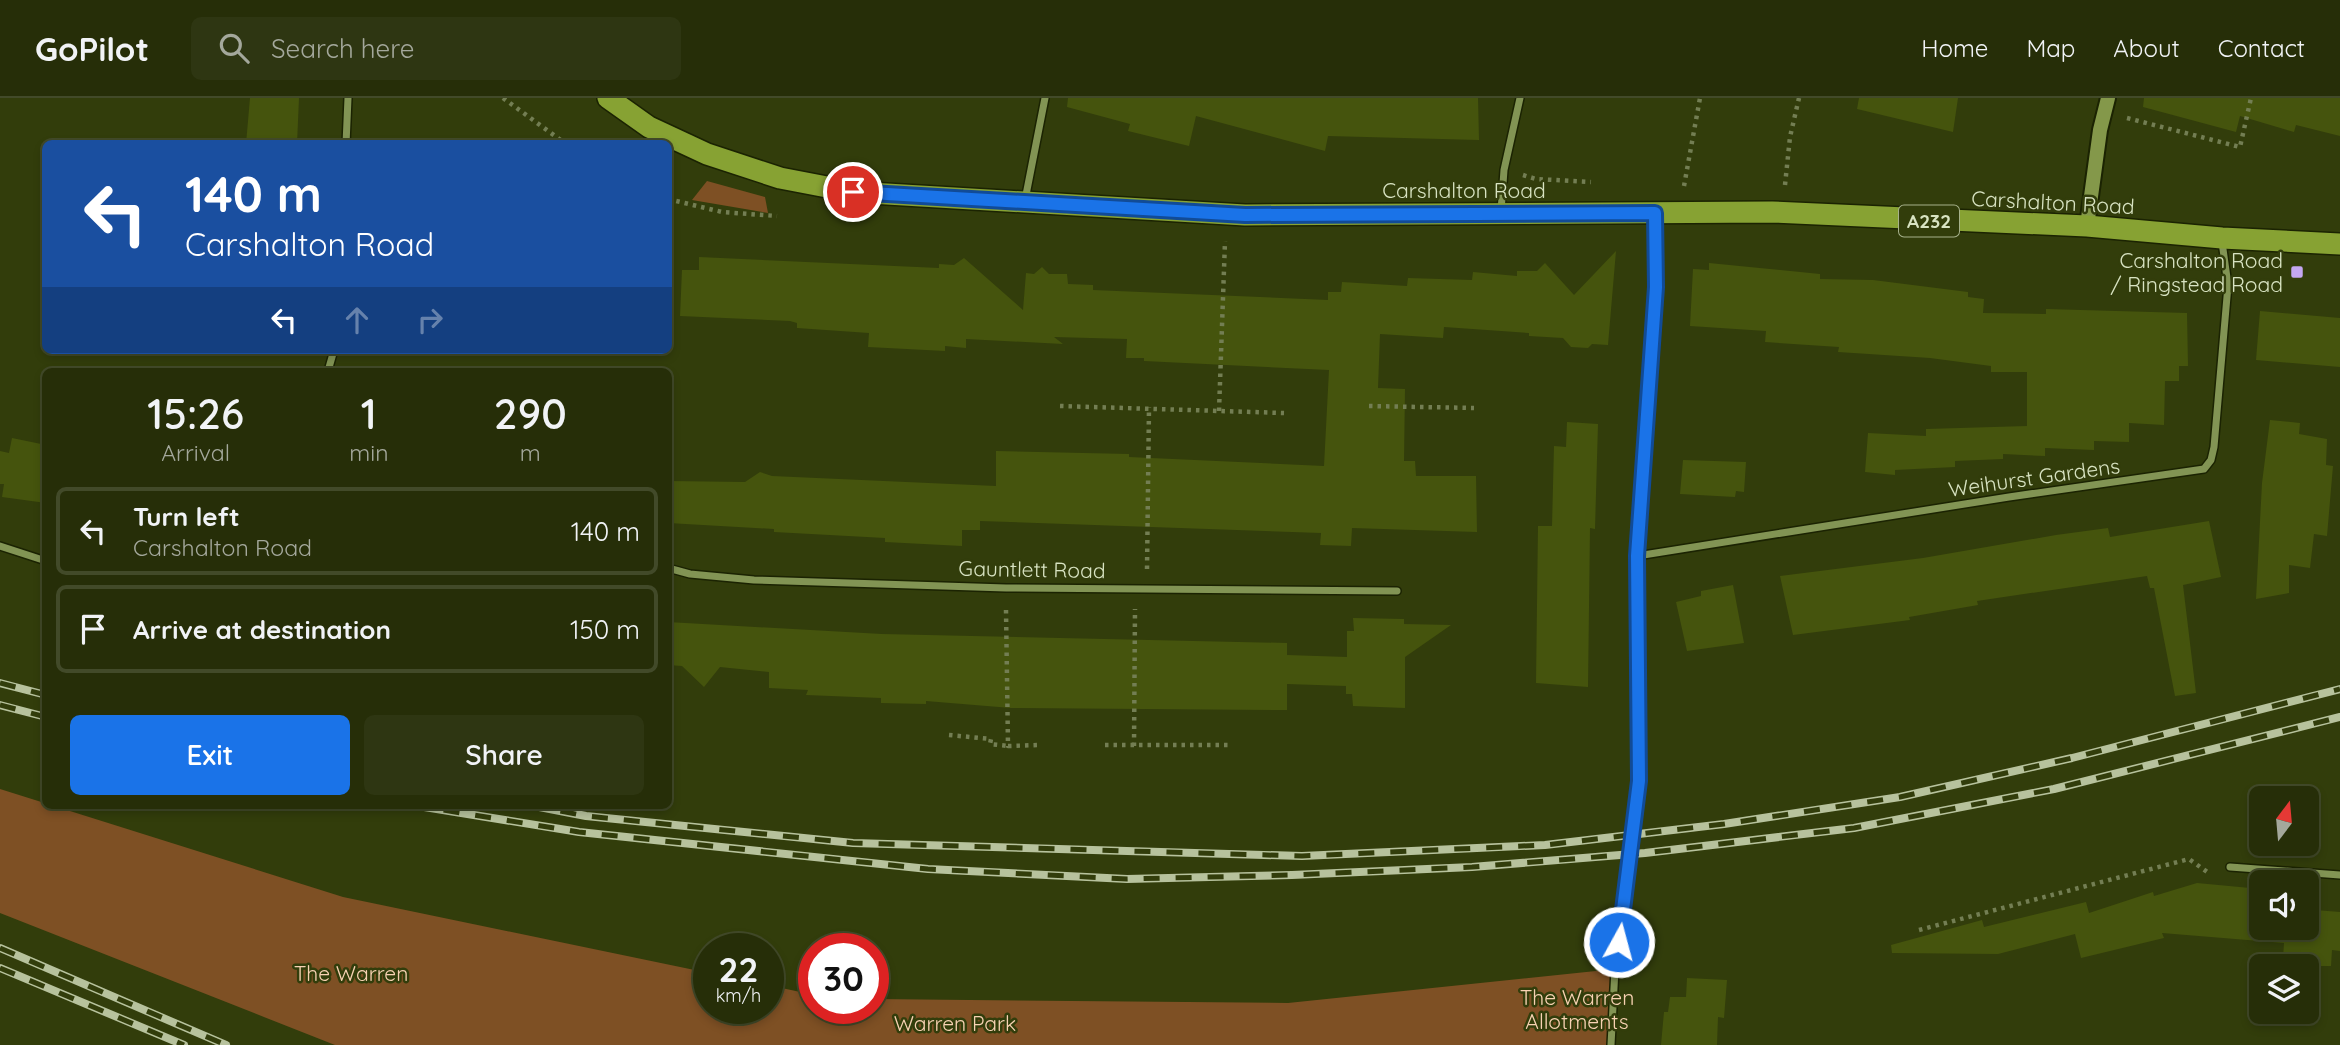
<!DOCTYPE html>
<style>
:root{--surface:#262e08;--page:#2e3612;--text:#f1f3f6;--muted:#a4a89c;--line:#424a29;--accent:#1a73e8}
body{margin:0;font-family:Quicksand,sans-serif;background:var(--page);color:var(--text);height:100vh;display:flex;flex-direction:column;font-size:26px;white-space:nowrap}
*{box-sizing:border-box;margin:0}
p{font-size:23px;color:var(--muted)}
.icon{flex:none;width:38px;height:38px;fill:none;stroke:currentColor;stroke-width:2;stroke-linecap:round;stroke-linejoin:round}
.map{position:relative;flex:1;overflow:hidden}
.details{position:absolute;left:42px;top:270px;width:630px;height:441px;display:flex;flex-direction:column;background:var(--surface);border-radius:10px;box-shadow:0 4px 10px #0003,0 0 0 2px var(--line)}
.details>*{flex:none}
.banner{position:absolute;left:42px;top:42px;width:630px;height:214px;border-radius:10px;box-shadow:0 4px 10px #0003,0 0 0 2px var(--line);background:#1a4fa0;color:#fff;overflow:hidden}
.needle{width:46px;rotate:16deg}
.tools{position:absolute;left:2249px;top:688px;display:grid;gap:14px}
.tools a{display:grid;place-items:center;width:70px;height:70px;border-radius:10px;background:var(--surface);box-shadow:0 4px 10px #0003,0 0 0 2px var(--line);font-size:35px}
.speed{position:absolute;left:693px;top:835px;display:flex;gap:14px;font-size:35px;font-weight:700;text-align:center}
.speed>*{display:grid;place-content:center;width:91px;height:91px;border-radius:50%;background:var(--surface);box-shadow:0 4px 10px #0003,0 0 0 2px var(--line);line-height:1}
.speed small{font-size:18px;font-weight:400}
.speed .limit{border:10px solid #d22;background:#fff;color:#111}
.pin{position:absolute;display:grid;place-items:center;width:60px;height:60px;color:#fff;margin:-30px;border:4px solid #fff;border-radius:50%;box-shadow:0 2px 7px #0007}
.me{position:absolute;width:77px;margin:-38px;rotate:7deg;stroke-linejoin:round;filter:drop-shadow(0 0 5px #0008)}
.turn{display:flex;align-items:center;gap:24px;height:147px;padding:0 28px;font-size:32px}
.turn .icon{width:91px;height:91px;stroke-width:2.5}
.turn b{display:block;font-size:49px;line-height:60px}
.lanes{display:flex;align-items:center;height:66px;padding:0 28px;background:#0003;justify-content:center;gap:35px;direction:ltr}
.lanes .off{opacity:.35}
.eta{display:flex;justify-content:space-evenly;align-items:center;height:119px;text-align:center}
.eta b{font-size:42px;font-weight:600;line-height:49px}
.button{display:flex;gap:14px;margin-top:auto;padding:14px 28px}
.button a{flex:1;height:80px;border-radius:10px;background:var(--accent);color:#fff;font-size:28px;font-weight:600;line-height:80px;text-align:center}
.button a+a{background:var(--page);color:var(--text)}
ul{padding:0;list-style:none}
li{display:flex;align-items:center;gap:21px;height:88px;margin:0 14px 10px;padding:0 14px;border:4px solid var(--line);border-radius:10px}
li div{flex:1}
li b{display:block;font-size:26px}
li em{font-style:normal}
header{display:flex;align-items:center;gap:42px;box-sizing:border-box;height:98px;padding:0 35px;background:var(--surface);border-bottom:2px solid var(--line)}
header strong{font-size:33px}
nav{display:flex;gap:38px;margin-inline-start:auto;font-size:24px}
.search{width:490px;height:63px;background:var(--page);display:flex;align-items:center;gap:18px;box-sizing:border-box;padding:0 24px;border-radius:10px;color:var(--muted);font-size:26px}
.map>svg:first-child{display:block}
.green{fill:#7e5024}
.building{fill:#45540d}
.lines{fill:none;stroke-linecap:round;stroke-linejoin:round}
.street-casing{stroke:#1b2302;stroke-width:10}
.secondary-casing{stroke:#1b2302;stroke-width:18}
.highway-casing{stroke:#1b2302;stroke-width:24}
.path{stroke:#737e53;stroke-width:4.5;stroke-dasharray:3.5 5;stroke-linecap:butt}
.street{stroke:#829454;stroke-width:7}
.secondary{stroke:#84984a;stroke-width:14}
.highway{stroke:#87a233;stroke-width:21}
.rail-casing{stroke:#b7c29d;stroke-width:8}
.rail{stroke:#323d0b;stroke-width:5;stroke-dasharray:16;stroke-linecap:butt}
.street-bridge-casing{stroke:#1b2302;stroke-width:10;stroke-linecap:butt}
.street-bridge{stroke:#829454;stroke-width:7}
.route-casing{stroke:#114b97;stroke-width:18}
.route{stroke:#1a73e8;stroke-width:12}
.poi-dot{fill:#c4a7f1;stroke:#323d0b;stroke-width:2.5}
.labels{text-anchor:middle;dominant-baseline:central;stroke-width:5;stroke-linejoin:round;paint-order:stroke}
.shield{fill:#323d0b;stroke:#a6b18b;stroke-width:2}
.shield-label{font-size:19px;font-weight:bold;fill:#d8e3c2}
.street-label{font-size:21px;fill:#d8e3c2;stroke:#323d0b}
.poi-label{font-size:21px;fill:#d8e3c2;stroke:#323d0b;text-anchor:end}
.park-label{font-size:21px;fill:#f8d2b3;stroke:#323d0b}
</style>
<header>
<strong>GoPilot</strong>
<div class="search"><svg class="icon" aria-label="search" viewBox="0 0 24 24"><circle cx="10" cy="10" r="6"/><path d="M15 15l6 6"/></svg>Search here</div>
<nav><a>Home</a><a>Map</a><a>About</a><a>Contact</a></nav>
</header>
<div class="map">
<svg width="2340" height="947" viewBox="0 0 2340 947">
<rect width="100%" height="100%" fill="#323d0b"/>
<g class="green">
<path d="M707 83 765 99 768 115 692 102Z"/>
<path d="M0 691 343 799 709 875V910H768V887L814 897V910H873V901L1288 905 1615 871 1611 947H335L0 815Z"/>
</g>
<g class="building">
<path d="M250 0H299L297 46H246Z"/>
<path d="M1068 0H1478L1479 42 1328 38 1325 53 1196 18 1189 48 1128 33 1130 26 1067 9Z"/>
<path d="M1859 0H1958L1953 34 1857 11Z"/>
<path d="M2144 0H2340V38L2296 27 2294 34 2240 18 2236 34 2143 9Z"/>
<path d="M1616 153 1608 247 1592 246 1588 250 1571 249 1563 240 1529 238V235L1444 229 1443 240 1380 236 1378 290 1405 291 1404 363H1415L1416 378H1476L1477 434 1352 430 1351 448 1320 447 1321 435 980 423V432H962V448L885 444V440L774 434V431L668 425V383L745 384 760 374 772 378 996 388V353L1129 356V359L1324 368 1329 272 1144 263V260H1126L1127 241 1054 239 1063 246 966 241V250L945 248V253L868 249 869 235 797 230V225L790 223 680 218 682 172H699V159L939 170V166L954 167 964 160 1023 212 1026 175 1034 176 1042 169 1049 176H1067L1068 186 1093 187V192L1328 202V194H1341L1342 184 1407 188 1408 180 1472 182 1473 174 1517 178V173H1537L1545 165 1574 197Z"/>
<path d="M1709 165 1820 176V181L1873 182 1968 194V199L1984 201 1983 215 2046 216V211L2187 215 2188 268H2179V283H2165L2164 327 2129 325V344L2094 343V352L2045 350V358L2003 356V361L1955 363V369L1895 372V377L1865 374 1868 335 1926 338V331L2027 328V274H1991V268L1930 260 1838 254 1839 249 1765 244 1766 233 1690 228 1693 171 1709 172Z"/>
<path d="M2260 213 2340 220V269L2256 262Z"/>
<path d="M2270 322 2300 325 2299 336 2327 341 2326 367 2333 368 2327 438 2314 436 2310 470 2289 467V495L2256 501 2262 385Z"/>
<path d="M1567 324 1598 326 1595 431 1590 430 1588 589 1536 585 1538 428H1552L1554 348 1566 349Z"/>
<path d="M12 340 46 347V405L2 399 4 386H0V353L9 355Z"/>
<path d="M1683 362 1746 364 1744 394 1736 393 1735 399 1680 396Z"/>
<path d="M2209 423 2221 479 2183 487 2196 595 2175 598 2154 490H2150L2147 478 1977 503 1978 507 1909 519 1910 522 1793 537 1780 478 1923 460 2056 437 2108 430 2110 439Z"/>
<path d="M1733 487 1744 545 1687 553 1676 504 1701 498V493Z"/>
<path d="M1353 520 1404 521V526L1451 527 1405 559V610L1353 608 1352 596H1346V588L1287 586V612L1011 610 926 603V606L881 605V600L806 597 808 592 769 590V574L720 569 704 589 682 568 668 567V524L882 536 1287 545V557L1347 559V533H1354Z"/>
<path d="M2197 785 2261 791V830H2306V795L2316 796 2315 812 2340 814V853L2332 852 2331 868H2302V861L2283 860 2284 845 2162 835 2164 840 2081 860 2075 836 1998 856 1892 855 1891 847 1982 822 1984 829 2086 804 2089 815 2153 794 2154 798Z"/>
<path d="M1687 880 1727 882 1724 920 1718 919 1717 947H1661L1664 914H1668L1670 899H1686Z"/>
</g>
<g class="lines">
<defs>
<g id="street">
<path d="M346 46 348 0"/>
<path d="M1025 102 1045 0"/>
<path d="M1501 113 1504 72 1520 0"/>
<path d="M328 273 334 252"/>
<path d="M0 448 46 463"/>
<path d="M1637 458 2009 399 2204 371 2211 362 2214 349 2228 187 2222 144"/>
<path d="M668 470 690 476 754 482 1006 490 1397 493"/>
<path d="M1639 683 1637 458 1655 189V116"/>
<path d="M2230 769 2340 777"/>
<path d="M1611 947 1615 871"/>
</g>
<path id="secondary" d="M2087 128 2100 32 2108 0"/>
<path id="highway" d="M608 0 649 29 707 56 780 80 853 94 1245 117 1772 114 2087 128 2222 140 2340 146"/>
</defs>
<use href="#street" class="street-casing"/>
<use href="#secondary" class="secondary-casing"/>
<use href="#highway" class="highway-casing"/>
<g class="path">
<path d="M503 0 566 46"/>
<path d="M2127 20 2240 49 2251 0"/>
<path d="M1523 77 1536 81 1591 84"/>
<path d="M1785 87 1790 39 1799 0"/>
<path d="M1684 88 1700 0"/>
<path d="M668 101 722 114 777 118"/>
<path d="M1060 308 1284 315"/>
<path d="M1369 308 1474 310"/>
<path d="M1219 313 1225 143"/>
<path d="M1147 471 1149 309"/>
<path d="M1006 512 1008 648 1040 647"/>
<path d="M949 637 991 641 990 646 1008 648"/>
<path d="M1105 647H1228"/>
<path d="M1134 648 1135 511"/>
<path d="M1919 832 2189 761 2210 776"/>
</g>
<use href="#street" class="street"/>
<use href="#secondary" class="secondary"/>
<use href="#highway" class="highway"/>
<defs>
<g id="rail">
<path d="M0 585 46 597"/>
<path d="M0 607 46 619"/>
<path d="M412 707 579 734 928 771 1127 781 1292 777 1472 769 1645 755 1854 730 2054 691 2340 619"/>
<path d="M529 707 586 718 853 745 1302 758 1545 747 1724 726 1900 699 2072 660 2340 591"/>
<path d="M0 850 226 947"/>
<path d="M0 870 184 947"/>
</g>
</defs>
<use href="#rail" class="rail-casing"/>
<use href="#rail" class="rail"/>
<defs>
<path id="street-bridge" d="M1615 871 1639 683"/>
</defs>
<use href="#street-bridge" class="street-bridge-casing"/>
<use href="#street-bridge" class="street-bridge"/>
</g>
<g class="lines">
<defs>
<path id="route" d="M853 94 1245 117 1655 115 1656 189 1637 458 1639 683 1619 844"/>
</defs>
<use href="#route" class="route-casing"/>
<use href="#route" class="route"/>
</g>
<rect class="poi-dot" x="2290" y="167" width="14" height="14" rx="3.5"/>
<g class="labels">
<rect class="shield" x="1899" y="107.5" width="60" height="31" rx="5"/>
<g class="shield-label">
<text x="1929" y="123">A232</text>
</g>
<g class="street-label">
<text x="1464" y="92">Carshalton Road</text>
<text transform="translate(2053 104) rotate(3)">Carshalton Road</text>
<text transform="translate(2034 379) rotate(-8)">Weihurst Gardens</text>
<text transform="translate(1032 471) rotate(1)">Gauntlett Road</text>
</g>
<g class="poi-label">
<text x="2283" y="162">Carshalton Road<tspan x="2283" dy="24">/ Ringstead Road</tspan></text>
</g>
<g class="park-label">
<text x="351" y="875">The Warren</text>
<text x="1577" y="899">The Warren<tspan x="1577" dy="24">Allotments</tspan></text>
<text x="955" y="925">Warren Park</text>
</g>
</g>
</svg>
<div class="tools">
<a><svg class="needle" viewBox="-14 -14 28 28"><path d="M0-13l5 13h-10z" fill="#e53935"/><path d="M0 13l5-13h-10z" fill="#a4a89c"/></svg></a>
<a><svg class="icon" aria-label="sound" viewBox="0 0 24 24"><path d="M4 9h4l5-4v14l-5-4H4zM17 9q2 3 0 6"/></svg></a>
<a><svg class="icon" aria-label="layers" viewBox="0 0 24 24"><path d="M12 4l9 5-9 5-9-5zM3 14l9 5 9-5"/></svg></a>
</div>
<div class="speed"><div>22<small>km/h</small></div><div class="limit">30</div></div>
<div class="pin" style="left:853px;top:94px;background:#d93025"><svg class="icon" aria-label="arrive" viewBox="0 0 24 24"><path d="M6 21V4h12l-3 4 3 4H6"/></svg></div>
<svg class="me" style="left:1619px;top:844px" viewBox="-20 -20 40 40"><circle r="17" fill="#1a73e8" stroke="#fff" stroke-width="3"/><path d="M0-11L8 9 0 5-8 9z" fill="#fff"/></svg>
<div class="banner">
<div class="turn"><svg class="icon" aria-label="left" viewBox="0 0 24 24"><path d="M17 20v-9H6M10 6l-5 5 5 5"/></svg><div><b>140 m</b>Carshalton Road</div></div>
<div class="lanes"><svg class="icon" aria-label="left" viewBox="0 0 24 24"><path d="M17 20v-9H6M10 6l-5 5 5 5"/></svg><svg class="icon off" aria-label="ahead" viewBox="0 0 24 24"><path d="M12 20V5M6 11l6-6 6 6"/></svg><svg class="icon off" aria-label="right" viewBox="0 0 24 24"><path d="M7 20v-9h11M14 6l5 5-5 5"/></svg></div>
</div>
<section class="details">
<div class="eta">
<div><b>15:26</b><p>Arrival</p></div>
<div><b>1</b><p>min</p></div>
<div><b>290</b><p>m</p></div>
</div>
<ul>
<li><svg class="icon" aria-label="left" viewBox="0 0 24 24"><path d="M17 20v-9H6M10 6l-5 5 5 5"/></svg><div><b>Turn left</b><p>Carshalton Road</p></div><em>140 m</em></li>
<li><svg class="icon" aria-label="arrive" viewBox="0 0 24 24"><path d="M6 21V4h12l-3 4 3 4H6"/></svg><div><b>Arrive at destination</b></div><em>150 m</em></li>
</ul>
<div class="button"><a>Exit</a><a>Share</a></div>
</section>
</div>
